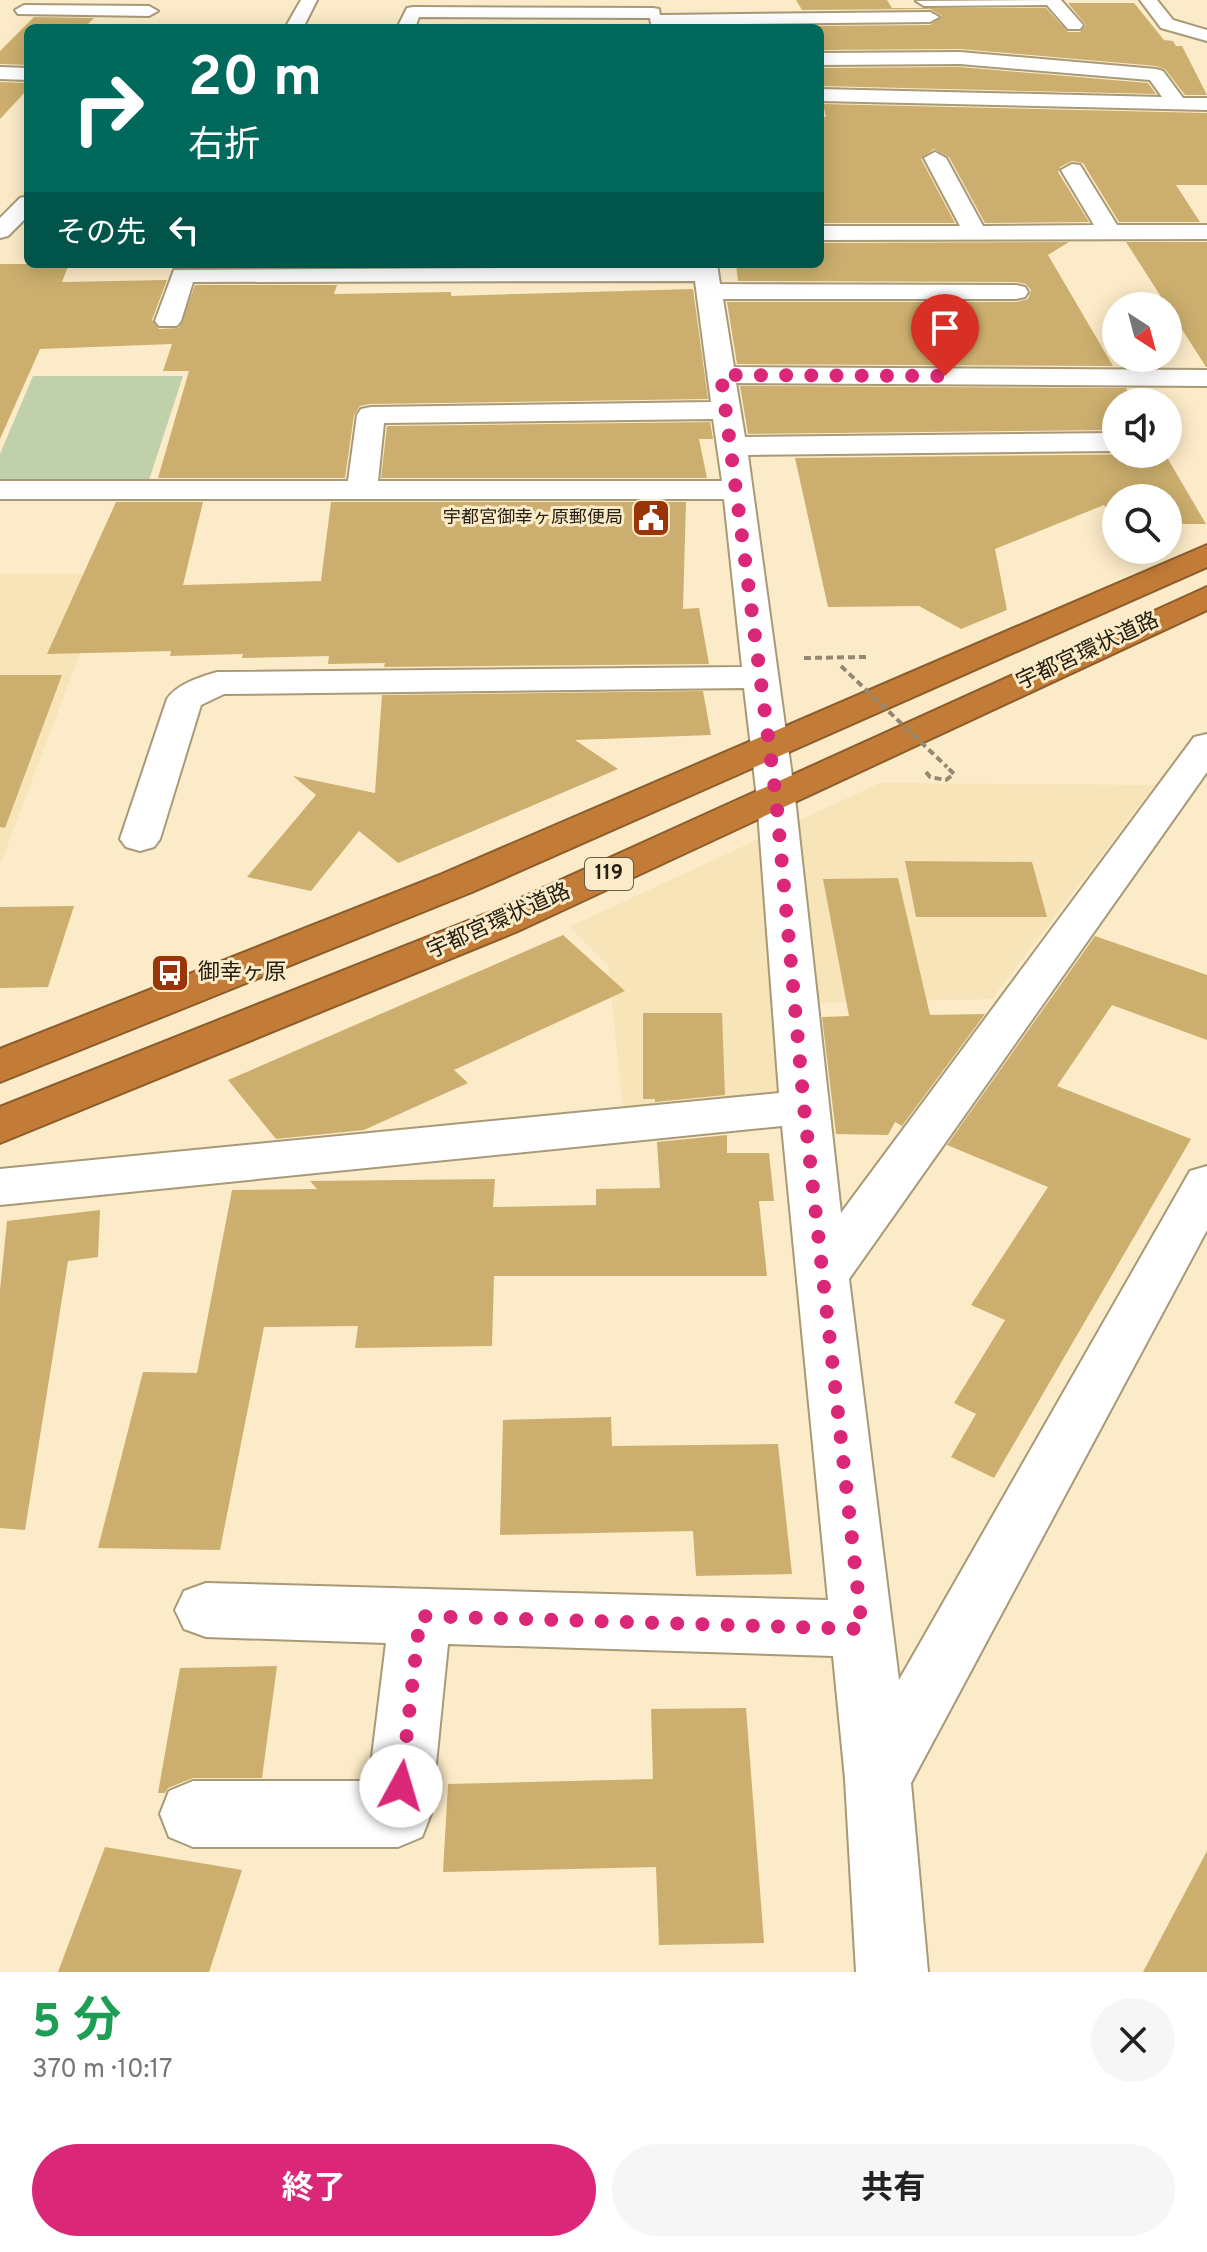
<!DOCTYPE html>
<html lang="ja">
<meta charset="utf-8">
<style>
:root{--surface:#fff;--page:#f6f6f6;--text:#222;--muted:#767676;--accent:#db2777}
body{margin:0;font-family:Overpass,"Noto Sans JP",sans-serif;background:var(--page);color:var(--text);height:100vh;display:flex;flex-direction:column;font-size:30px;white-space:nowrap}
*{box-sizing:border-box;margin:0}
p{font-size:26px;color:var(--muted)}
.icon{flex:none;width:44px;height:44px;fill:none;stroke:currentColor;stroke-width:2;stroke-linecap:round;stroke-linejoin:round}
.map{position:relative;height:1972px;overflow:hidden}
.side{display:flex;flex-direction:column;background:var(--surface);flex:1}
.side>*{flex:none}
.guide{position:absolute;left:24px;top:24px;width:800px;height:244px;border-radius:12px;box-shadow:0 4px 20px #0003;background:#00695c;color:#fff;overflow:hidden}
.needle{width:52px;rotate:144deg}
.controls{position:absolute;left:1102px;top:292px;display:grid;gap:16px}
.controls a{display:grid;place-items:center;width:80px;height:80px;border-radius:50%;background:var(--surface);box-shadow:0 4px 20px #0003;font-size:40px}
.pin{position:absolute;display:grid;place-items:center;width:68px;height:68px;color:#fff;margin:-82px -34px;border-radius:50% 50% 50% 0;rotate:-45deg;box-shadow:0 0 8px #0007}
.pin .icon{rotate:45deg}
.me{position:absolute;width:88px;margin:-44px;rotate:6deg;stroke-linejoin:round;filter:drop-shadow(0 0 6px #0008)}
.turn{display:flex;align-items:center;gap:28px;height:168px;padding:0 32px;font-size:36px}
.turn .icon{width:104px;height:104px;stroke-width:2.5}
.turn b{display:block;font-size:56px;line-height:68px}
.then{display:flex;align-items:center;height:76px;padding:0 32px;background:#0003;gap:16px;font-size:30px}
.round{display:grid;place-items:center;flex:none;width:84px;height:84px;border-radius:42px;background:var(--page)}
.head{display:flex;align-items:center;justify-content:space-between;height:136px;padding:0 32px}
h1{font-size:48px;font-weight:700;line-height:60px;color:#1e9e55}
.primary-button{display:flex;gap:16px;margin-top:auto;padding:16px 32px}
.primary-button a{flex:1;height:92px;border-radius:48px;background:var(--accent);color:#fff;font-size:32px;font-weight:700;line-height:92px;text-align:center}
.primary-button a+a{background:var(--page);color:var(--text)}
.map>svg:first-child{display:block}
.built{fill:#f8e4b9}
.green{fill:#bfd0aa}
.building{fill:#ccaf6e}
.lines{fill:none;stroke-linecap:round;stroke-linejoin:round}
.minor-casing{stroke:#a89977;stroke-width:4}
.highway-casing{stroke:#8c5c2b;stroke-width:4}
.path{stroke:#948970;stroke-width:4;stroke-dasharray:7 4;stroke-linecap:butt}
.minor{fill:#fff;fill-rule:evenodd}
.highway{fill:#c37c38;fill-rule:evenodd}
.path-bridge{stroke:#948970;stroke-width:4;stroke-dasharray:7 4;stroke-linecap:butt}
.route{stroke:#db2777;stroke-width:14;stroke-dasharray:0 25.2}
.labels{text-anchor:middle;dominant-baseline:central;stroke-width:6;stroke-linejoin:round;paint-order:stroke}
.far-poi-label{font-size:18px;fill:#262013;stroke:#fcebc8;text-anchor:end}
.shield{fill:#fcebc8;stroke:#665d49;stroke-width:2}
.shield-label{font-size:20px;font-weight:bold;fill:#262013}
.street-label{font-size:22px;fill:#262013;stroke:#fcebc8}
.poi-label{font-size:22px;fill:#262013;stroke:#fcebc8;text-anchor:start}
</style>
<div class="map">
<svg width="1207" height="1972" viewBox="0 0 1207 1972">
<rect width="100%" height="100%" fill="#fcebc8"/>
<g class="built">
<path d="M0 574H110L0 865Z"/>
<path d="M880 783 1155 785 992 999 769 1004 781 1094 623 1108 608 965 569 927Z"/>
</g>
<path class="green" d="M33 376H183L148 483 0 484V454Z"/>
<g class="building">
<path d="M796 0H887L892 8H1046L1068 32H1080L1086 25 1068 3H1134L1164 40 1173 41 1176 46H1182L1207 95H1185L1165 69 1156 66 960 49 820 50V28L810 26 930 25 942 16 930 9 802 10Z"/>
<path d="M34 17 94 18 84 28H28V65L0 64V51Z"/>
<path d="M960 67 1148 83 1156 94 820 86V68Z"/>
<path d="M0 82 28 83V89L0 119Z"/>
<path d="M823 104 1207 113V185H1176L1200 222H1119L1083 163 1072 161 1060 167 1058 172 1089 222 985 223 949 157 934 149 921 159 955 223H820V117H826Z"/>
<path d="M1069 242 1048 255 1113 366 737 364 727 302H1016L1028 299 1031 290 1026 284 1016 282 738 281 736 264H820V243Z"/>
<path d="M1126 242H1207V367H1206Z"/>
<path d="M0 264H69L62 282 167 280 152 320 159 329 179 328 195 285H337L334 294 451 292V296L693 289 708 399 370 404 360 406 354 415 345 478H158L189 371H163L172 344 40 349 0 439Z"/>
<path d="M175 264H343L174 267Z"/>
<path d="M740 386 1126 388 1134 402H1116V430L748 434Z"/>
<path d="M710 422 713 439H699L707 478H381L387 426Z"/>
<path d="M1165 454 1206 524H1168V498H1116V525L1104 505 995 549 1007 610 961 629 919 606 828 607 795 458Z"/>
<path d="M116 502H203L183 585 321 581 331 502H686L683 609 699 608 709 664 384 667 385 663 328 664 329 656 242 658 243 654 170 656 171 651 47 654Z"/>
<path d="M0 675H62L5 828 0 827Z"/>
<path d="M703 691 711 735 575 740 618 769 398 863 359 831 311 891 247 877 316 795 293 776 375 793 382 695Z"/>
<path d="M905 861 1032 862 1047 917H916Z"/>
<path d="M898 878 930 1015 985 1014 902 1126 895 1122 888 1135 836 1134 822 1017 849 1016 823 879Z"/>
<path d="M74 906 48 987 0 988V907Z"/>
<path d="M563 935 625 991 454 1070 468 1083 364 1130 276 1139 228 1080Z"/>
<path d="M1095 936 1207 975V1040L1112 1005 1057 1086 1191 1139 994 1478 951 1457 976 1414 954 1403 1005 1320 971 1305 1048 1187 947 1145Z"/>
<path d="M643 1013H722L725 1095 655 1102V1099H643Z"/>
<path d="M727 1135V1153H769L774 1201H759L767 1276H494L492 1346 355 1348 358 1326 264 1327 220 1550 98 1548 143 1372 197 1373 232 1190 317 1189 310 1181 495 1179 493 1207 596 1205V1189L660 1188 657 1142Z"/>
<path d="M100 1210 98 1257 68 1261 25 1530 0 1528V1290L7 1221Z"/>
<path d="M611 1417 612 1446 778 1444 792 1574 696 1576 693 1531 500 1535 503 1420Z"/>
<path d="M277 1666 262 1778H193L168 1788 165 1793H158L180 1668Z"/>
<path d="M746 1708 764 1943 659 1945 656 1867 443 1872 448 1784 653 1779 651 1709Z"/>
<path d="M105 1847 242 1870 209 1972H58Z"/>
<path d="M1207 1851V1972H1143Z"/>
</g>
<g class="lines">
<defs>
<g id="minor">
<path d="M301 0H317L303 28H285Z"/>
<path d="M1061 0 1083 25 1080 29H1068L1047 5 924 6 916 1Z"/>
<path d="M1140 0H1157L1173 20 1207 30V41L1161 28Z"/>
<path d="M24 5 149 6 158 11 149 16 18 14 15 10Z"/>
<path d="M413 7 653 8 659 9 660 15 930 12 939 17 930 22 657 25 651 24 650 18 419 17 415 28H397L407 8Z"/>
<path d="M960 52 1156 69 1163 71 1183 98H1207V110L820 101V89L1162 97 1150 80 960 64 820 65V53Z"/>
<path d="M0 67 28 68V80L0 79Z"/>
<path d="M935 152 946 158 983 226 1094 225 1061 170 1072 164 1080 165 1117 225H1207V239L820 240V226H960L924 158Z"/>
<path d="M28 196V216L8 236 0 238V218L20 198Z"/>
<path d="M693 264H717L720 284 1016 285 1025 287 1028 292 1025 297 1016 299H723L734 367 1207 370V386L736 383 745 437 1116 433V451L748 455 795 798 841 1213 1194 737 1207 734V772L849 1279 899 1680 1190 1171 1207 1166V1230L911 1783 928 1972H856L845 1779 833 1656 448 1644 431 1814 422 1837 398 1847H193L169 1837 160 1814 169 1791 193 1781H369L386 1643 206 1637 184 1629 175 1610 184 1591 206 1583 828 1600 782 1126 0 1205V1169L779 1093 757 798 744 688 224 694 201 705 160 839 154 847 140 851 126 847 120 839 167 699C177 684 200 677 217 672L742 667 724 499H0V481H348L357 415 361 409 371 407 711 402 695 281 193 282 181 321 177 326H159L155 321 174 270 693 267ZM713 419 722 481H378L384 423Z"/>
</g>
<g id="highway">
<path d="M1207 545V567L472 892 0 1082V1049L442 874Z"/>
<path d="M1207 587V610L518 931 0 1143V1107L488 913Z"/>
</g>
</defs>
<use href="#minor" class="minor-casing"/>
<use href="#highway" class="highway-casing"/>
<g class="path">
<path d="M804 658 866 657"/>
<path d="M926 772 930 777 946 780 954 774 947 767"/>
</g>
<use href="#minor" class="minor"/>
<use href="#highway" class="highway"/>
<path class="path-bridge" d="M841 666 947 767"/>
</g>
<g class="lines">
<path class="route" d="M401 1786 420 1616 862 1629 804 1107 776 798 721 375 945 376"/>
</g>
<defs>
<symbol id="civic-square" viewBox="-11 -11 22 22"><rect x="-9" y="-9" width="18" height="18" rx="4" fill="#9a3509" stroke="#fcebc8"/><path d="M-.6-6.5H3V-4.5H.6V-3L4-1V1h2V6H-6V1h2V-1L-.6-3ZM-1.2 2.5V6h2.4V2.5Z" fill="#fff"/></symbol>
<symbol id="bus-square" viewBox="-11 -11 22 22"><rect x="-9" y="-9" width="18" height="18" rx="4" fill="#9a3509" stroke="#fcebc8"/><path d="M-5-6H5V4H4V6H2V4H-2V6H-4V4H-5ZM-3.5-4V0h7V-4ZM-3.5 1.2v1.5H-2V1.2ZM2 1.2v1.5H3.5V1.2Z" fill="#fff"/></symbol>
</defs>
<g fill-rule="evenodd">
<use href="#civic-square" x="629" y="496" width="44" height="44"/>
<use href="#bus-square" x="148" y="951" width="44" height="44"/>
</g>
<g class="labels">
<g class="far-poi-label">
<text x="623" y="518">宇都宮御幸ヶ原郵便局</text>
</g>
<rect class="shield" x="585" y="858" width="48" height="32" rx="6"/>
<g class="shield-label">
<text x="609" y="874">119</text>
</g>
<g class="street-label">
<text transform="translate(1088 652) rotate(-25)">宇都宮環状道路</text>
<text transform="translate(499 922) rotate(-24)">宇都宮環状道路</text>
</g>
<g class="poi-label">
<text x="198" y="973">御幸ヶ原</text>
</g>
</g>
</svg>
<div class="controls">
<a><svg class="needle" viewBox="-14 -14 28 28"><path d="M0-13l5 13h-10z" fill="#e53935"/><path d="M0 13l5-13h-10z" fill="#767676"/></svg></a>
<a><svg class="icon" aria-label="sound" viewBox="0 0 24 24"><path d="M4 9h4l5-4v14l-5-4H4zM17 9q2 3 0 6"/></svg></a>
<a><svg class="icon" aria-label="search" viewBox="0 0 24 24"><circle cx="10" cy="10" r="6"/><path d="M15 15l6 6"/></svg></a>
</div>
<div class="pin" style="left:945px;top:376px;background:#d93025"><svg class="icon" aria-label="arrive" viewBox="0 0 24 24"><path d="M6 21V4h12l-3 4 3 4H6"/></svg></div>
<svg class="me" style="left:401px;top:1786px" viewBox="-20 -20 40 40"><circle r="19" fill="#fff"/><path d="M0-13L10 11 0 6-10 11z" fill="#db2777"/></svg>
<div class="guide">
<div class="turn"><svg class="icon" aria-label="right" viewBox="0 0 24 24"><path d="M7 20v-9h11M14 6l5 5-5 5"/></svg><div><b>20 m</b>右折</div></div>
<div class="then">その先<svg class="icon" aria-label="left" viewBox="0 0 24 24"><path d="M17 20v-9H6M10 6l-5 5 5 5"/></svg></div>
</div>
</div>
<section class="side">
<div class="head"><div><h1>5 分</h1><p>370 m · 10:17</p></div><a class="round"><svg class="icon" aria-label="close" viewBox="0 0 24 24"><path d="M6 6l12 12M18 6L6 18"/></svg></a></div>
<div class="primary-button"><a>終了</a><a>共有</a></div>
</section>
